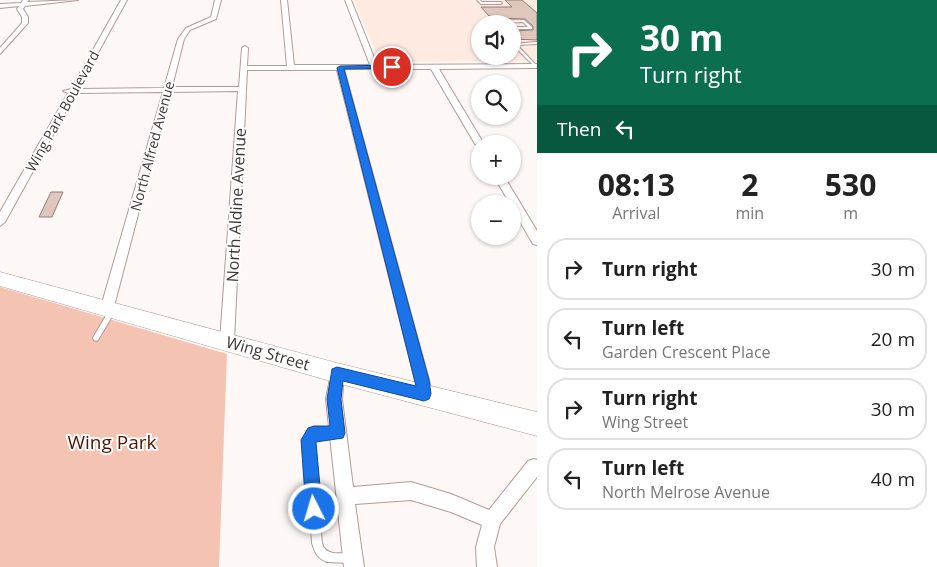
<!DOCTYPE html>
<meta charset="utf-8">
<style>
:root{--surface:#fff;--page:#f6f6f6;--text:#222;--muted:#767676;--line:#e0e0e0}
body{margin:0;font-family:"Open Sans",sans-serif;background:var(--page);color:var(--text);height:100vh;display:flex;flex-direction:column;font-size:19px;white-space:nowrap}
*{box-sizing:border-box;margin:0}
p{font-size:16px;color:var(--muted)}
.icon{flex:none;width:28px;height:28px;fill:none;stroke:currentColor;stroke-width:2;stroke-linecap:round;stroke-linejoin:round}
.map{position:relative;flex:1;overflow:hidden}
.panel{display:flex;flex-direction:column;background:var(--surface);width:400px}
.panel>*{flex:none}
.guide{background:#0b6e4f;color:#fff;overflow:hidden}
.controls{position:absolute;left:471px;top:15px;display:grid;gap:10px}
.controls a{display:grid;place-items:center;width:50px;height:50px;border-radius:50%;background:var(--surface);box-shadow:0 1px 4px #0004;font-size:25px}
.pin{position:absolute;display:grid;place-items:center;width:42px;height:42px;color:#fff;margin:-21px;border:2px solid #fff;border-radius:50%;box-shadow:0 1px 5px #0007}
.me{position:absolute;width:55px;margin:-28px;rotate:355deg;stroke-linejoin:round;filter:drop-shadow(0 0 4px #0008)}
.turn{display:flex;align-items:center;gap:18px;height:105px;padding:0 20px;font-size:22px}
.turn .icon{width:65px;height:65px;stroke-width:2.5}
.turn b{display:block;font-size:35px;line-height:42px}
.then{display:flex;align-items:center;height:48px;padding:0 20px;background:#0003;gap:10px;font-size:19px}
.eta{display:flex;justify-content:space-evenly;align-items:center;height:85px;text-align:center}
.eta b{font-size:30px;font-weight:700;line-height:35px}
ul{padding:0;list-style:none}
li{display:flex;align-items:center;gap:15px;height:62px;margin:0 10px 8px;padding:0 10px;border:2px solid var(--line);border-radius:20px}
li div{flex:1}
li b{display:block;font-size:19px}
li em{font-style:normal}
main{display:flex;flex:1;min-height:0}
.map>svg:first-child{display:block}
.built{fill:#ffeae2;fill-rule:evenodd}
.green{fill:#f4c3b2}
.building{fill:#e0c7be;stroke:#937c73}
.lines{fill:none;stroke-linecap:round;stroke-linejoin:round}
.lane-casing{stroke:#b39a92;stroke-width:2}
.street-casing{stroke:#b39a92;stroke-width:2}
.secondary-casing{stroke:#b39a92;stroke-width:1}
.lane{fill:#fff;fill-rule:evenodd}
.street{fill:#fff;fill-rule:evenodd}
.secondary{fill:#fff;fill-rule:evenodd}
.route{fill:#1a73e8;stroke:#114b97}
.labels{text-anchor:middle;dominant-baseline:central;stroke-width:4;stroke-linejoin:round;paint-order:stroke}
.far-street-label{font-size:14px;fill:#413633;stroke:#fff}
.street-label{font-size:16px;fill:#413633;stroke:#fff}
.near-park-label{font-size:19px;fill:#4f1400;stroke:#fff}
</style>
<main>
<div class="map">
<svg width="537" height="567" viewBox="0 0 537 567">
<rect width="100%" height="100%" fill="#fdf8f6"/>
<path class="built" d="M354 0H537V61L380 62ZM480 24H512V56H480Z"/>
<path class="green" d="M0 287 227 354 219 567H0Z"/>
<g class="building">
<path d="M505 0H522L537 13V40L512 39V31L533 30V26L525 19 498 18 495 16H489L481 7H512Z"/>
<path d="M51 192H63L52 217H39Z"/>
</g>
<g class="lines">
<defs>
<g id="lane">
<path d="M477 0H480L482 2H501L502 3 501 4H481Z"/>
<path d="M524 20 532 27V29H512V27H528L523 22 496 23V24H493L492 22 494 21Z"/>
<path d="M537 42V44L517 45 536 65 537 66 535 67 512 44Z"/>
<path d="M112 308 114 309 115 311 114 313 98 340 96 341 94 340 93 338 94 336 110 309Z"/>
<path d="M337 429 340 430 341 433 340 436 337 437 316 438 313 441 322 543C325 556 340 553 351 553L354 555 356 558 354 561 351 563 327 562C317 558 315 553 312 543L305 440 311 431 314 430Z"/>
</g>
<g id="street">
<path d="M23 0H29L27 2 78 0 25 6 23 9 28 17V23L0 54V48L22 23V17L17 9 19 6 0 8V4L21 3Z"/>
<path d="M121 0H127L78 89 164 88 178 39 186 28 211 17 215 0H221L216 19 190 30 184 39 172 87H239L242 48 245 46 248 48 247 66H287L281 0H287L294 65H370L345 0H351L377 65 537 64V68L439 69 484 144H480V147L475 144 431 69H344L429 380 432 394 429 399 424 401 419 399 415 380 337 70H247L234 341 232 345 227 347 222 345 220 341 238 91 170 92 112 314 107 315 102 314 100 310 163 92 76 93 5 222 0 226V212L68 93 63 91 71 89Z"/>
<path d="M494 176H504L537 231V245L533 244 512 208V204H510Z"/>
<path d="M337 366 342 368 344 373 342 399 353 487 411 482 451 494 489 510 528 461 534 459 537 460V477L500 524 494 547 497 567H477L476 547 482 525 451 512 411 500 355 504 364 567H344L326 399 332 368Z"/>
</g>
<path id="secondary" d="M0 272 337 363 537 412V436L337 383 0 286Z"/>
</defs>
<use href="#lane" class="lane-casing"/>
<use href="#street" class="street-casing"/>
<use href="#secondary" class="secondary-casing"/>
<use href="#lane" class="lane"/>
<use href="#street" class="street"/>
<use href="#secondary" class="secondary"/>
</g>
<path class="route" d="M392 65 394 66V68L344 69 429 380 431 394 429 399 424 401 343 381 341 399 345 433 343 438 316 442 322 509 320 515 314 517 308 515 306 509 301 440 308 428 314 426H330L327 399 332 369 337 367 416 386 337 68 340 66Z"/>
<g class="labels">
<g class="far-street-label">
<text transform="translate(62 111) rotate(-61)">Wing Park Boulevard</text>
<text transform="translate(152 146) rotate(-75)">North Alfred Avenue</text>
</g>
<g class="street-label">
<text transform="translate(236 205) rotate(-87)">North Aldine Avenue</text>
<text transform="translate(268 353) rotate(16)">Wing Street</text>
</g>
<g class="near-park-label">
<text x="112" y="442">Wing Park</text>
</g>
</g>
</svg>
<div class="controls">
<a><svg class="icon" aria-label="sound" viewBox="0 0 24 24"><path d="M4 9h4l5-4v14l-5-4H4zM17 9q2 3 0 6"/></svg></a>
<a><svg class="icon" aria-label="search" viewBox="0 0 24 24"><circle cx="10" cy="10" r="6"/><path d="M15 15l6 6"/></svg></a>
<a>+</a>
<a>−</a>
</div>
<div class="pin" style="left:392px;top:67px;background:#d93025"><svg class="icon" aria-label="arrive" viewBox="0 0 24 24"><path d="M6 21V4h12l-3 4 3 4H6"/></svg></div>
<svg class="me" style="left:314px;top:509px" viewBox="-20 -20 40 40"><circle r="17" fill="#1a73e8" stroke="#fff" stroke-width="3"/><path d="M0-11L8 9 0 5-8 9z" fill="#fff"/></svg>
</div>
<section class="panel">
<div class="guide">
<div class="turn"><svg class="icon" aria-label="right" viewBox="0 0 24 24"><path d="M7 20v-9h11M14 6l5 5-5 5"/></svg><div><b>30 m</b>Turn right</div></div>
<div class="then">Then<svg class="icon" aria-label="left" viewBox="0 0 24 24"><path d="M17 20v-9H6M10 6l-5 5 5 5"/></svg></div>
</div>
<div class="eta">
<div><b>08:13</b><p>Arrival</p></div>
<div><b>2</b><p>min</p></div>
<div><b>530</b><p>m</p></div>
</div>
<ul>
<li><svg class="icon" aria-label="right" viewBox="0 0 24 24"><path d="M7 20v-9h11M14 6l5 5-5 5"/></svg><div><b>Turn right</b></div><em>30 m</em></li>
<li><svg class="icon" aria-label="left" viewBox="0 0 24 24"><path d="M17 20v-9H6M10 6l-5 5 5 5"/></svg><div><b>Turn left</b><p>Garden Crescent Place</p></div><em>20 m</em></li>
<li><svg class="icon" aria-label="right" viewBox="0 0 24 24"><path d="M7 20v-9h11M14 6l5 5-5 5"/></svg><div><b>Turn right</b><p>Wing Street</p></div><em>30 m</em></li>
<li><svg class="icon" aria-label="left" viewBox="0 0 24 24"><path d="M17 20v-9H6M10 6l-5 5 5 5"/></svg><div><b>Turn left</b><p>North Melrose Avenue</p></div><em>40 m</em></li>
</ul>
</section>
</main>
